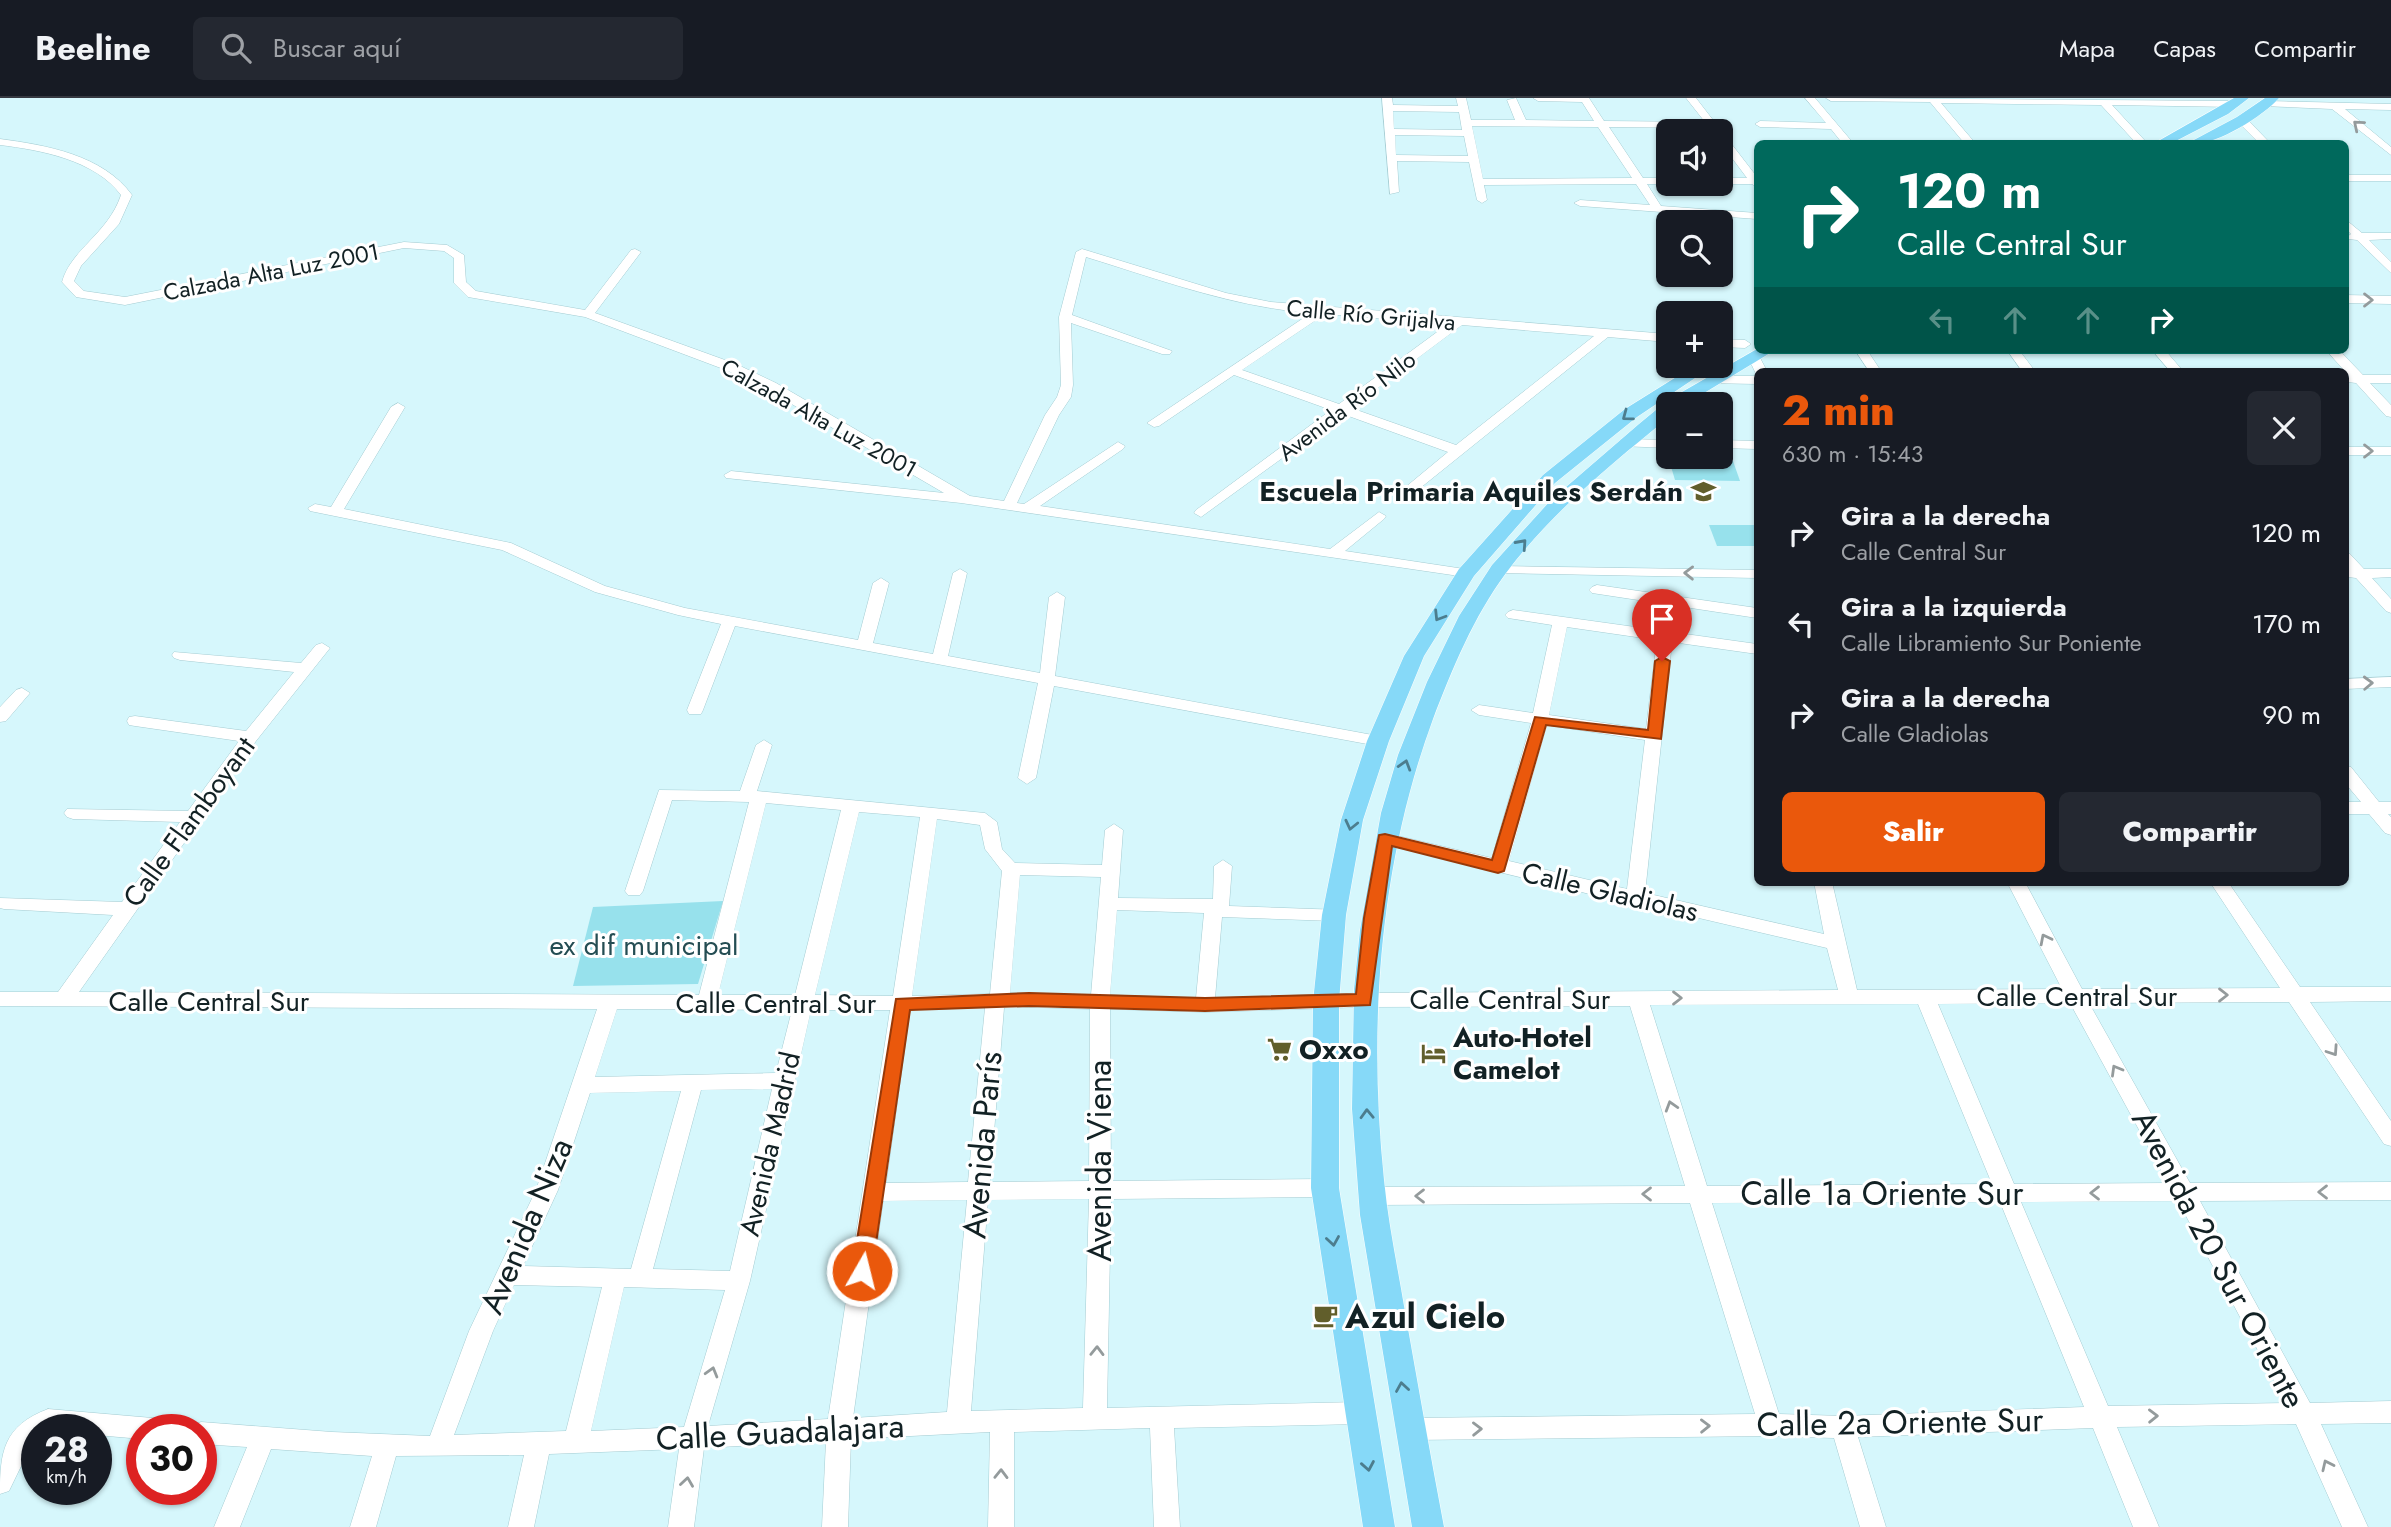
<!DOCTYPE html>
<html lang="es">
<meta charset="utf-8">
<style>
:root{--surface:#171b24;--page:#242831;--text:#f1f3f6;--muted:#9ea1a6;--line:#363941;--accent:#ea580c}
body{margin:0;font-family:Jost,sans-serif;background:var(--page);color:var(--text);height:100vh;display:flex;flex-direction:column;font-size:26px;white-space:nowrap}
*{box-sizing:border-box;margin:0}
p{font-size:23px;color:var(--muted)}
.icon{flex:none;width:38px;height:38px;fill:none;stroke:currentColor;stroke-width:2;stroke-linecap:round;stroke-linejoin:round}
.map{position:relative;flex:1;overflow:hidden}
.details{position:absolute;left:1754px;top:270px;width:595px;height:518px;display:flex;flex-direction:column;background:var(--surface);border-radius:10px;box-shadow:0 2px 5px #0004}
.details>*{flex:none}
.hud{position:absolute;left:1754px;top:42px;width:595px;height:214px;border-radius:10px;box-shadow:0 2px 5px #0004;background:#00695c;color:#fff;overflow:hidden}
.controls{position:absolute;left:1656px;top:21px;display:grid;gap:14px}
.controls a{display:grid;place-items:center;width:77px;height:77px;border-radius:10px;background:var(--surface);box-shadow:0 2px 5px #0004;font-size:35px}
.speed{position:absolute;left:21px;top:1316px;display:flex;gap:14px;font-size:35px;font-weight:700;text-align:center}
.speed>*{display:grid;place-content:center;width:91px;height:91px;border-radius:50%;background:var(--surface);box-shadow:0 2px 5px #0004;line-height:1}
.speed small{font-size:18px;font-weight:400}
.speed .limit{border:10px solid #d22;background:#fff;color:#111}
.pin{position:absolute;display:grid;place-items:center;width:60px;height:60px;color:#fff;margin:-72px -30px;border-radius:50% 50% 50% 0;rotate:-45deg;box-shadow:0 0 7px #0007}
.pin .icon{rotate:45deg}
.me{position:absolute;width:77px;margin:-38px;rotate:8deg;stroke-linejoin:round;filter:drop-shadow(0 0 5px #0008)}
.turn{display:flex;align-items:center;gap:24px;height:147px;padding:0 28px;font-size:32px}
.turn .icon{width:91px;height:91px;stroke-width:2.5}
.turn b{display:block;font-size:49px;line-height:60px}
.lanes{display:flex;align-items:center;height:66px;padding:0 28px;background:#0003;justify-content:center;gap:35px;direction:ltr}
.lanes .off{opacity:.35}
.round{display:grid;place-items:center;flex:none;width:74px;height:74px;border-radius:10px;background:var(--page)}
.headline{display:flex;align-items:center;justify-content:space-between;height:119px;padding:0 28px}
h1{font-size:42px;font-weight:800;line-height:52px;color:var(--accent)}
.button{display:flex;gap:14px;margin-top:auto;padding:14px 28px}
.button a{flex:1;height:80px;border-radius:10px;background:var(--accent);color:#fff;font-size:28px;font-weight:800;line-height:80px;text-align:center}
.button a+a{background:var(--page);color:var(--text)}
ul{padding:0;list-style:none}
li{display:flex;align-items:center;gap:21px;height:91px;padding:0 28px}
li div{flex:1}
li b{display:block;font-size:26px}
li em{font-style:normal}
header{display:flex;align-items:center;gap:42px;box-sizing:border-box;height:98px;padding:0 35px;background:var(--surface);border-bottom:2px solid var(--line)}
header strong{font-size:33px}
nav{display:flex;gap:38px;margin-inline-start:auto;font-size:24px}
.search{width:490px;height:63px;background:var(--page);display:flex;align-items:center;gap:18px;box-sizing:border-box;padding:0 24px;border-radius:10px;color:var(--muted);font-size:26px}
.map>svg:first-child{display:block}
.green{fill:#97e1ec}
.lines{fill:none;stroke-linecap:round;stroke-linejoin:round}
.minor-casing{stroke:#a4ccd2;stroke-width:1}
.major-casing{stroke:#fff;stroke-width:1}
.minor{fill:#fff;fill-rule:evenodd}
.major{fill:#86d9f8;fill-rule:evenodd}
.oneway{stroke:#949b9c}
.oneway2{stroke:#4c7d8e}
.route{fill:#ea580c;stroke:#983908;stroke-width:2}
.labels{text-anchor:middle;dominant-baseline:central;stroke-width:6;stroke-linejoin:round;paint-order:stroke}
.far-street-label{font-size:23px;fill:#122124;stroke:#fff}
.poi-label{font-size:28px;font-weight:bold;fill:#122124;stroke:#fff;text-anchor:start}
.street-label{font-size:28px;fill:#122124;stroke:#fff}
.park-label{font-size:28px;fill:#244d53;stroke:#fff}
.near-street-label{font-size:33px;fill:#122124;stroke:#fff}
.near-poi-label{font-size:33px;font-weight:bold;fill:#122124;stroke:#fff;text-anchor:start}
</style>
<header>
<strong>Beeline</strong>
<div class="search"><svg class="icon" aria-label="search" viewBox="0 0 24 24"><circle cx="10" cy="10" r="6"/><path d="M15 15l6 6"/></svg>Buscar aquí</div>
<nav><a>Mapa</a><a>Capas</a><a>Compartir</a></nav>
</header>
<div class="map">
<svg width="2391" height="1429" viewBox="0 0 2391 1429">
<rect width="100%" height="100%" fill="#d6f7fc"/>
<g class="green">
<path d="M1669 362 1733 363 1740 383 1675 382Z"/>
<path d="M1709 427H1757V448H1717Z"/>
<path d="M723 803 698 886 573 888 593 809Z"/>
</g>
<g class="lines">
<defs>
<g id="minor">
<path d="M1382 0H1392L1393 7 1458 8 1456 0H1466L1471 22H1515L1507 2 1516 0 1526 22 1594 23 1582 4 1538 3 1533 0H1589L1604 23 1705 24 1686 0H1696L1757 79V89L1752 86H1718L1720 80H1747L1720 44V33H1712L1709 30 1609 29 1643 80H1668L1670 86H1647L1661 108 1757 115V121L1580 108 1574 105 1580 102 1650 107 1636 86 1484 87 1487 102 1482 105 1477 102 1469 64 1397 63 1399 94 1390 96ZM1393 13 1459 14 1462 32 1394 31ZM1472 28 1598 29 1632 80 1483 81ZM1395 37 1464 38 1468 58 1396 57Z"/>
<path d="M1805 0H1815L1854 46H1843L1831 31 1760 29 1755 26 1760 23 1826 25Z"/>
<path d="M1826 0 2236 3 2241 6 2236 9 2112 7 2148 46H2137L2101 7 1941 5 1976 46H1965L1930 4 1831 3Z"/>
<path d="M2267 3 2391 6V12L2345 11 2391 49V57L2332 11 2263 8V4Z"/>
<path d="M2238 20H2246L2271 46H2260L2238 24Z"/>
<path d="M0 41C46 47 103 57 132 97L119 126 81 168 74 183 84 193 125 199 404 144 447 147 464 157 466 184 476 193 585 212 631 152 635 151 641 154 595 215 736 266 776 285 970 398 1004 403 1045 317 1057 299 1061 287 1059 219 1076 154 1082 151 1226 195 1271 204 1668 236V244L1608 239 1414 395H1404L1402 392 1448 354 1343 316 1201 419 1194 415 1196 412 1331 312 1234 277 1159 328 1154 329 1147 325 1311 215C1233 209 1161 182 1086 159L1072 217 1172 253 1170 256H1162L1071 225 1073 287 1071 299 1059 317 1017 405 1024 406 1118 344 1125 348 1123 351 1040 408 1330 451 1379 414 1386 418 1384 421 1345 453 1471 472 1473 475 1471 478 1466 479 961 405 726 380 724 377 731 373 944 395 766 291 726 272 585 219 468 199 454 185V160L444 153 404 150 125 207 76 199 62 184C71 151 108 136 121 97 95 62 41 52 0 47ZM1325 216 1448 226 1339 306 1242 272ZM1462 227 1594 238 1456 347 1351 310Z"/>
<rect x="2345" y="77" width="46" height="6"/>
<path d="M2345 121 2362 135H2391V141L2369 142 2391 164V175L2357 142 2349 141 2347 139 2351 136 2345 130Z"/>
<path d="M2345 197 2391 198V206L2345 205Z"/>
<path d="M1720 241 1745 242 1751 246 1745 250 1720 249Z"/>
<path d="M1855 252H1867L1881 273H1869Z"/>
<path d="M2007 252H2019L2035 273H2022Z"/>
<path d="M2152 252H2165L2183 273H2170Z"/>
<path d="M2326 252H2339L2363 277H2391V285H2370L2391 307V319L2386 318 2356 285 2348 284 2347 281 2349 278Z"/>
<path d="M1754 255 1758 256 1767 273H1757L1756 276 1748 259Z"/>
<path d="M1711 278H1757V286L1706 285V279Z"/>
<path d="M398 305 405 309 344 411 511 445 605 488 685 510 858 542 873 485 881 480 889 485 873 545 933 556 953 475 960 471 967 475 948 558 1040 575 1049 499 1057 494 1065 499 1055 578 1378 638 1386 643 1378 648 1054 588 1036 680 1027 686 1018 680 1038 585 735 528 703 612 701 616H689L687 612 721 526 678 517 595 494 502 452 310 413 308 410 315 406 331 409 391 309Z"/>
<path d="M1626 341 1668 342V350L1621 348V342Z"/>
<path d="M1720 342 1757 343V351L1720 350Z"/>
<rect x="2345" y="349" width="46" height="8"/>
<path d="M2345 455 2350 456 2364 471H2391V479L2372 480 2391 501V515L2386 513 2356 480 2348 479Z"/>
<path d="M1499 468 1757 472V480L1494 475 1492 472Z"/>
<path d="M1597 487 1757 510V520L1592 495 1589 492 1592 489Z"/>
<path d="M1513 512 1757 546V556L1672 544 1645 795 1824 836 1814 784H1832L1857 892 2062 891 2007 784H2025L2082 891 2280 890 2210 784H2228L2300 889H2391V903L2310 904 2391 1023V1048L2384 1046 2289 904 2089 905 2190 1085 2391 1084V1102L2200 1103 2310 1305 2391 1303V1325L2321 1326 2368 1429H2342L2296 1326 2117 1329 2159 1429H2133L2093 1330 1858 1339 1886 1429H1860L1834 1340 1770 1338 1409 1342 1400 1339 1397 1331 1400 1323 1409 1320 1755 1316 1690 1105 1372 1107 1364 1104 1361 1098 1364 1092 1372 1089 1685 1088 1630 908 1364 909 1205 914 1110 911 1111 1083 1325 1081 1333 1084 1336 1090 1333 1096 1325 1099 1111 1101 1107 1310 1359 1304 1367 1307 1371 1315 1367 1323 1359 1326 1174 1330 1180 1429H1154L1150 1330 1014 1334V1429H988L990 1334 851 1341 848 1429H822L826 1343 704 1350 694 1429H668L679 1351 549 1356 534 1429H508L524 1357 396 1358 376 1429H350L372 1358 271 1351 240 1429H214L247 1349 201 1346V1332H190L192 1327 201 1324 332 1334 430 1338 469 1233 536 1092 597 911 0 908V894H58L113 817 4 811 0 810V800L122 804 180 724 73 721 67 719 64 715 67 711 188 713 239 643 135 628 129 627 127 623 129 619 135 618 246 633 294 574 180 562 174 560 172 557 174 554 301 565 316 547 322 545 330 550 256 643 79 894 699 897 749 704 672 702 643 793 640 797H628L625 793 659 692 740 693 756 647 764 642 772 647 757 693 985 715 997 724 1002 751 1015 765 1102 767 1105 732 1114 726 1123 732 1118 800 1213 801 1214 768 1223 762 1232 768 1229 808 1341 812 1343 817 1341 822 1334 823 1222 819 1215 900 1364 895 1838 892 1827 850 1639 806 1635 807 1379 745 1376 741 1385 735 1492 760 1531 625 1479 617 1471 612 1479 607 1533 615 1552 527 1508 520 1505 517 1508 514ZM1567 529 1657 542 1646 631 1549 617ZM1547 627 1645 642 1627 791 1509 763ZM766 705 841 712 795 897H718ZM859 714 920 719 893 898 815 897ZM937 721 980 727 985 751 1002 773 990 896 912 898ZM1020 777 1101 779 1091 897 1010 895ZM1117 812 1204 815 1196 900 1110 897ZM2070 905 2168 1085 2014 1086 1938 906ZM1918 906 1992 1086 1707 1088 1650 907ZM1029 909 1090 911 1089 1083 990 1084 1004 910ZM985 910 968 1084 886 1085 910 912ZM617 911 792 912 776 975 595 979ZM811 912H890L828 1321 708 1328 750 1183ZM772 991 730 1173 653 1171 701 992ZM681 993 631 1171 523 1168 558 1092 590 995ZM1089 1101 1083 1310 971 1313 988 1102ZM967 1102 947 1314 853 1320 883 1103ZM2178 1103 2286 1305 2108 1308 2021 1104ZM2000 1104 2084 1309 1843 1318 1779 1316 1712 1105ZM514 1187 602 1189 566 1333 454 1337 493 1233ZM624 1189 725 1192 684 1329 591 1333Z"/>
<path d="M2391 579V589L2345 591V581Z"/>
<path d="M22 590 30 595 6 623 0 624V609L16 592Z"/>
<path d="M2345 668 2351 669 2379 704H2391V716H2388L2391 719V737L2385 735 2369 716H2345V704H2361L2345 685Z"/>
<path d="M48 1311 164 1321 173 1324 176 1332H142V1341L96 1337V1332H37V1343L27 1356 9 1393 0 1396C0 1354 3 1328 48 1311Z"/>
</g>
<g id="major">
<path d="M2234 0H2249L2228 16 2170 46H2153Z"/>
<path d="M2265 0H2279C2263 18 2218 46 2194 46L2192 43 2237 19Z"/>
<path d="M1757 251 1775 252 1686 306H1668V320C1610 367 1551 415 1506 475 1474 518 1452 571 1433 621 1379 767 1368 928 1384 1082 1388 1124 1397 1166 1404 1208 1417 1282 1430 1355 1444 1429H1412L1360 1117 1352 1011 1354 891 1360 832 1381 715 1398 657 1427 584 1459 518 1492 467 1551 402 1639 326 1668 302Z"/>
<path d="M1694 268H1713L1637 319 1555 385 1474 478 1424 558 1389 643 1363 722 1346 817 1339 904V1090L1395 1429H1363L1311 1090 1313 904 1322 817 1341 722 1367 643 1404 558 1459 471 1543 377 1625 311Z"/>
</g>
</defs>
<use href="#minor" class="minor-casing"/>
<use href="#major" class="major-casing"/>
<use href="#minor" class="minor"/>
<use href="#major" class="major"/>
</g>
<defs><path id="oneway-chevron" d="M-2-3.5L2.5 0L-2 3.5" fill="none" stroke-width="1.6" stroke-linecap="round" stroke-linejoin="round" transform="scale(1.75)"/></defs>
<g class="oneway">
<use href="#oneway-chevron" transform="translate(2358 27) rotate(-140)"/>
<use href="#oneway-chevron" transform="translate(2368 202)"/>
<use href="#oneway-chevron" transform="translate(2368 353)"/>
<use href="#oneway-chevron" transform="translate(1689 475) rotate(-179)"/>
<use href="#oneway-chevron" transform="translate(2368 585) rotate(-2)"/>
<use href="#oneway-chevron" transform="translate(2045 841) rotate(-117)"/>
<use href="#oneway-chevron" transform="translate(2223 897)"/>
<use href="#oneway-chevron" transform="translate(1677 900)"/>
<use href="#oneway-chevron" transform="translate(2333 953) rotate(56)"/>
<use href="#oneway-chevron" transform="translate(2116 972) rotate(-120)"/>
<use href="#oneway-chevron" transform="translate(1671 1008) rotate(-107)"/>
<use href="#oneway-chevron" transform="translate(2323 1094) rotate(180)"/>
<use href="#oneway-chevron" transform="translate(2095 1095) rotate(180)"/>
<use href="#oneway-chevron" transform="translate(1647 1096) rotate(180)"/>
<use href="#oneway-chevron" transform="translate(1420 1098) rotate(180)"/>
<use href="#oneway-chevron" transform="translate(1097 1253) rotate(-89)"/>
<use href="#oneway-chevron" transform="translate(712 1274) rotate(-74)"/>
<use href="#oneway-chevron" transform="translate(2153 1318) rotate(-1)"/>
<use href="#oneway-chevron" transform="translate(1705 1328) rotate(-1)"/>
<use href="#oneway-chevron" transform="translate(1477 1331) rotate(-1)"/>
<use href="#oneway-chevron" transform="translate(2327 1367) rotate(-115)"/>
<use href="#oneway-chevron" transform="translate(1001 1376) rotate(-89)"/>
<use href="#oneway-chevron" transform="translate(687 1384) rotate(-82)"/>
</g>
<g class="oneway2">
<use href="#oneway-chevron" transform="translate(1627 318) rotate(143)"/>
<use href="#oneway-chevron" transform="translate(1522 446) rotate(-48)"/>
<use href="#oneway-chevron" transform="translate(1439 518) rotate(122)"/>
<use href="#oneway-chevron" transform="translate(1405 667) rotate(-73)"/>
<use href="#oneway-chevron" transform="translate(1351 727) rotate(103)"/>
<use href="#oneway-chevron" transform="translate(1367 1016) rotate(-92)"/>
<use href="#oneway-chevron" transform="translate(1333 1143) rotate(81)"/>
<use href="#oneway-chevron" transform="translate(1402 1289) rotate(-99)"/>
<use href="#oneway-chevron" transform="translate(1368 1368) rotate(80)"/>
</g>
<path class="route" d="M1662 559 1670 563 1661 641 1546 627 1504 773 1498 775 1392 748 1370 907 1205 913 1029 908 910 912 872 1173 869 1179 862 1181 854 1179 852 1173 896 901 1029 895 1205 900 1356 896 1364 820 1379 737 1385 736 1492 762 1535 619 1648 632 1655 563Z"/>
<defs>
<symbol id="school-bare" viewBox="-9 -9 18 18"><path d="M0-5L7-2L0 1L-7-2ZM-4 1L0 2.5L4 1V4Q0 6-4 4Z" fill="#615e2b" stroke="#fff" stroke-width="2.5" paint-order="stroke"/></symbol>
<symbol id="supermarket-bare" viewBox="-9 -9 18 18"><path d="M-6-5.5h2.5l.6 2H6L4.5 2H-2.5L-4.4-4H-6ZM-1.5 3.2a1.3 1.3 0 1 0 .1 0ZM3 3.2a1.3 1.3 0 1 0 .1 0Z" fill="#615e2b" stroke="#fff" stroke-width="2.5" paint-order="stroke"/></symbol>
<symbol id="hotel-bare" viewBox="-9 -9 18 18"><path d="M-6-4.5h1.5V1H6V5H4.5V3h-9V5H-6ZM-4 0a1.8 1.8 0 1 1 3.6 0ZM.5 0V-2.5h3Q6-2.5 6 0Z" fill="#615e2b" stroke="#fff" stroke-width="2.5" paint-order="stroke"/></symbol>
<symbol id="cafe-bare" viewBox="-9 -9 18 18"><path d="M-5.5-4.5H6V0H3Q3 3.5 0 3.5H-2.5Q-5.5 3.5-5.5 0ZM3-3.2v2h1.7v-2ZM-6 4.5H4V6H-6Z" fill="#615e2b" stroke="#fff" stroke-width="2.5" paint-order="stroke"/></symbol>
</defs>
<g fill-rule="evenodd">
<use href="#school-bare" x="1686" y="376" width="35" height="35"/>
<use href="#supermarket-bare" x="1262" y="934" width="35" height="35"/>
<use href="#hotel-bare" x="1416" y="938" width="35" height="35"/>
<use href="#cafe-bare" x="1308" y="1200" width="35" height="35"/>
</g>
<g class="labels">
<g class="far-street-label">
<text transform="translate(271 174) rotate(-11)">Calzada Alta Luz 2001</text>
<text transform="translate(1371 217) rotate(5)">Calle Río Grijalva</text>
<text transform="translate(1347 308) rotate(-37)">Avenida Río Nilo</text>
<text transform="translate(819 320) rotate(29)">Calzada Alta Luz 2001</text>
</g>
<g class="poi-label">
<text x="1683" y="393" text-anchor="end">Escuela Primaria Aquiles Serdán</text>
<text x="1453" y="939">Auto-Hotel<tspan x="1453" dy="32">Camelot</tspan></text>
<text x="1299" y="951">Oxxo</text>
</g>
<g class="street-label">
<text transform="translate(189 724) rotate(-54)">Calle Flamboyant</text>
<text transform="translate(1610 794) rotate(13)">Calle Gladiolas</text>
<text x="2077" y="898">Calle Central Sur</text>
<text x="1510" y="901">Calle Central Sur</text>
<text x="209" y="903">Calle Central Sur</text>
<text x="776" y="905">Calle Central Sur</text>
<text transform="translate(770 1046) rotate(-77)">Avenida Madrid</text>
</g>
<g class="park-label">
<text x="644" y="847">ex dif municipal</text>
</g>
<g class="near-street-label">
<text transform="translate(982 1047) rotate(-85)">Avenida París</text>
<text transform="translate(1099 1063) rotate(-90)">Avenida Viena</text>
<text x="1882" y="1095">Calle 1a Oriente Sur</text>
<text transform="translate(526 1128) rotate(-67)">Avenida Niza</text>
<text transform="translate(2219 1161) rotate(62)">Avenida 20 Sur Oriente</text>
<text transform="translate(1900 1324) rotate(-1)">Calle 2a Oriente Sur</text>
<text transform="translate(780 1334) rotate(-3)">Calle Guadalajara</text>
</g>
<g class="near-poi-label">
<text x="1345" y="1218">Azul Cielo</text>
</g>
</g>
</svg>
<div class="controls">
<a><svg class="icon" aria-label="sound" viewBox="0 0 24 24"><path d="M4 9h4l5-4v14l-5-4H4zM17 9q2 3 0 6"/></svg></a>
<a><svg class="icon" aria-label="search" viewBox="0 0 24 24"><circle cx="10" cy="10" r="6"/><path d="M15 15l6 6"/></svg></a>
<a>+</a>
<a>−</a>
</div>
<div class="speed"><div>28<small>km/h</small></div><div class="limit">30</div></div>
<div class="pin" style="left:1662px;top:563px;background:#d93025"><svg class="icon" aria-label="arrive" viewBox="0 0 24 24"><path d="M6 21V4h12l-3 4 3 4H6"/></svg></div>
<svg class="me" style="left:862px;top:1173px" viewBox="-20 -20 40 40"><circle r="17" fill="#ea580c" stroke="#fff" stroke-width="3"/><path d="M0-11L8 9 0 5-8 9z" fill="#fff"/></svg>
<div class="hud">
<div class="turn"><svg class="icon" aria-label="right" viewBox="0 0 24 24"><path d="M7 20v-9h11M14 6l5 5-5 5"/></svg><div><b>120 m</b>Calle Central Sur</div></div>
<div class="lanes"><svg class="icon off" aria-label="left" viewBox="0 0 24 24"><path d="M17 20v-9H6M10 6l-5 5 5 5"/></svg><svg class="icon off" aria-label="ahead" viewBox="0 0 24 24"><path d="M12 20V5M6 11l6-6 6 6"/></svg><svg class="icon off" aria-label="ahead" viewBox="0 0 24 24"><path d="M12 20V5M6 11l6-6 6 6"/></svg><svg class="icon" aria-label="right" viewBox="0 0 24 24"><path d="M7 20v-9h11M14 6l5 5-5 5"/></svg></div>
</div>
<section class="details">
<div class="headline"><div><h1>2 min</h1><p>630 m · 15:43</p></div><a class="round"><svg class="icon" aria-label="close" viewBox="0 0 24 24"><path d="M6 6l12 12M18 6L6 18"/></svg></a></div>
<ul>
<li><svg class="icon" aria-label="right" viewBox="0 0 24 24"><path d="M7 20v-9h11M14 6l5 5-5 5"/></svg><div><b>Gira a la derecha</b><p>Calle Central Sur</p></div><em>120 m</em></li>
<li><svg class="icon" aria-label="left" viewBox="0 0 24 24"><path d="M17 20v-9H6M10 6l-5 5 5 5"/></svg><div><b>Gira a la izquierda</b><p>Calle Libramiento Sur Poniente</p></div><em>170 m</em></li>
<li><svg class="icon" aria-label="right" viewBox="0 0 24 24"><path d="M7 20v-9h11M14 6l5 5-5 5"/></svg><div><b>Gira a la derecha</b><p>Calle Gladiolas</p></div><em>90 m</em></li>
</ul>
<div class="button"><a>Salir</a><a>Compartir</a></div>
</section>
</div>
